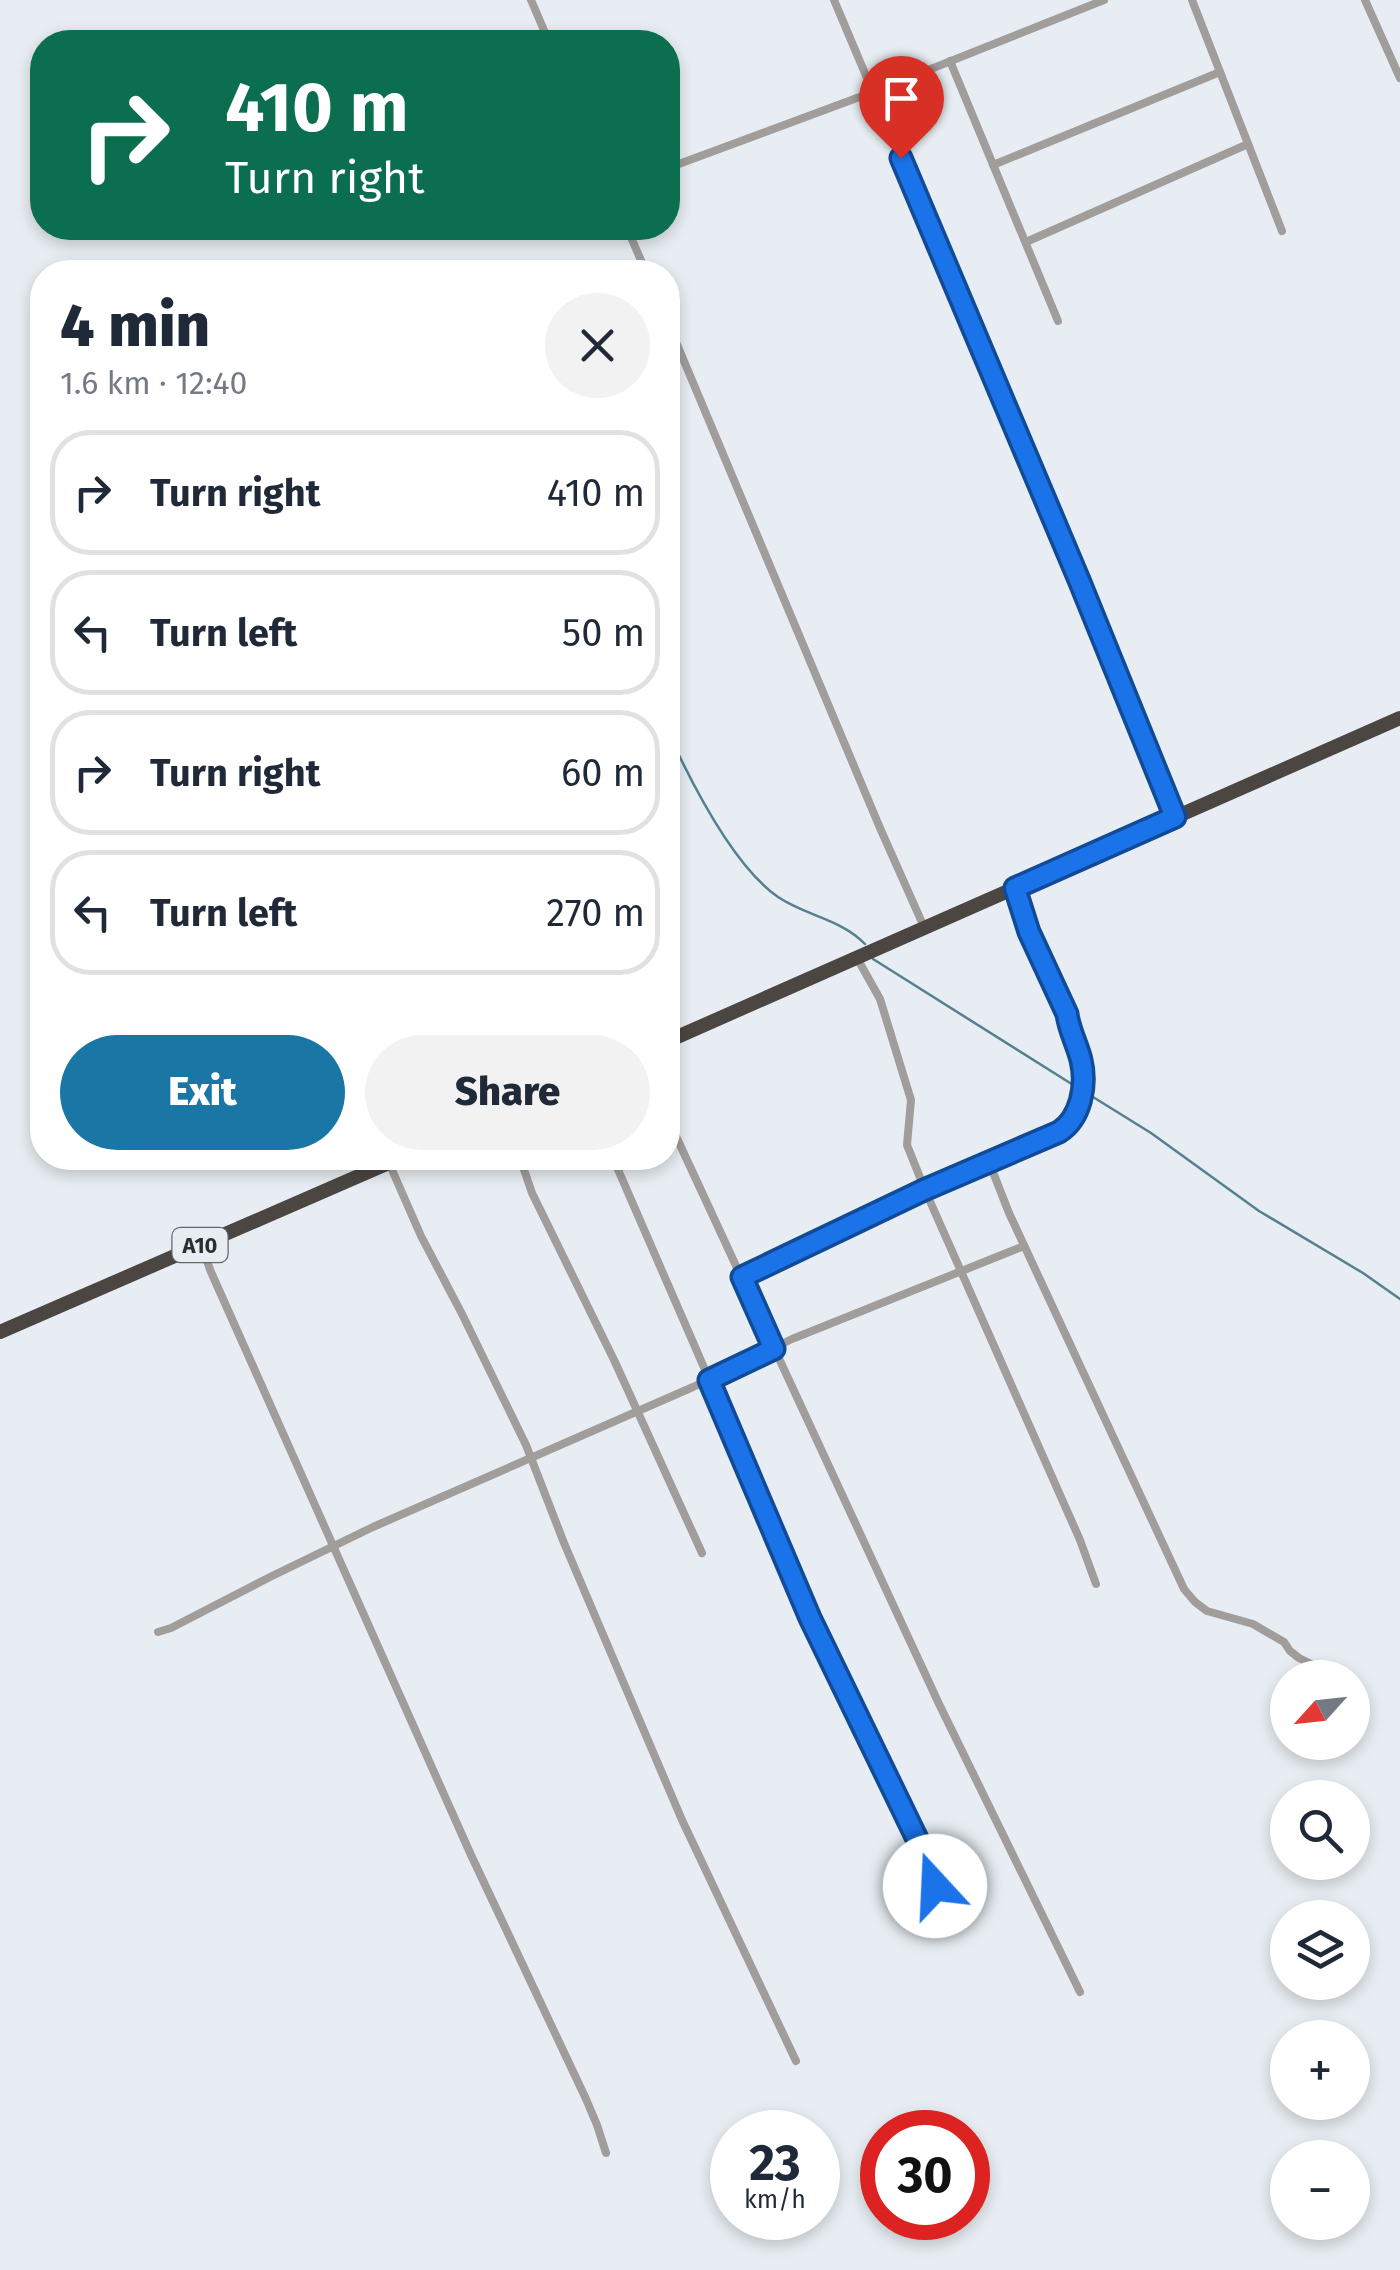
<!DOCTYPE html>
<meta charset="utf-8">
<style>
:root{--surface:#fff;--page:#f2f2f3;--text:#1f2937;--muted:#747a83;--line:#e0e1e3;--accent:#1a77a5}
body{margin:0;font-family:"Fira Sans",sans-serif;background:var(--page);color:var(--text);height:100vh;display:flex;flex-direction:column;font-size:38px;white-space:nowrap}
*{box-sizing:border-box;margin:0}
p{font-size:32px;color:var(--muted)}
.icon{flex:none;width:55px;height:55px;fill:none;stroke:currentColor;stroke-width:2;stroke-linecap:round;stroke-linejoin:round}
.map{position:relative;flex:1;overflow:hidden}
.details{position:absolute;left:30px;top:260px;width:650px;height:910px;display:flex;flex-direction:column;background:var(--surface);border-radius:40px;box-shadow:0 5px 15px #0003}
.details>*{flex:none}
.hud{position:absolute;left:30px;top:30px;width:650px;height:210px;border-radius:40px;box-shadow:0 5px 15px #0003;background:#0b6e4f;color:#fff;overflow:hidden}
.needle{width:65px;rotate:243deg}
.tools{position:absolute;left:1270px;top:1660px;display:grid;gap:20px}
.tools a{display:grid;place-items:center;width:100px;height:100px;border-radius:50%;background:var(--surface);box-shadow:0 5px 15px #0003;font-size:50px}
.speed{position:absolute;left:710px;top:2110px;display:flex;gap:20px;font-size:50px;font-weight:700;text-align:center}
.speed>*{display:grid;place-content:center;width:130px;height:130px;border-radius:50%;background:var(--surface);box-shadow:0 5px 15px #0003;line-height:1}
.speed small{font-size:25px;font-weight:400}
.speed .limit{border:15px solid #d22;background:#fff;color:#111}
.pin{position:absolute;display:grid;place-items:center;width:85px;height:85px;color:#fff;margin:-102px -42px;border-radius:50% 50% 50% 0;rotate:-45deg;box-shadow:0 0 10px #0007}
.pin .icon{rotate:45deg}
.me{position:absolute;width:110px;margin:-55px;rotate:340deg;stroke-linejoin:round;filter:drop-shadow(0 0 8px #0008)}
.turn{display:flex;align-items:center;gap:35px;height:210px;padding:0 30px;font-size:45px}
.turn .icon{width:130px;height:130px;stroke-width:2.5}
.turn b{display:block;font-size:70px;line-height:85px}
.round{display:grid;place-items:center;flex:none;width:105px;height:105px;border-radius:52px;background:var(--page)}
.summary{display:flex;align-items:center;justify-content:space-between;height:170px;padding:0 30px}
h1{font-size:60px;font-weight:800;line-height:75px}
.cta{display:flex;gap:20px;margin-top:auto;padding:20px 30px}
.cta a{flex:1;height:115px;border-radius:60px;background:var(--accent);color:#fff;font-size:40px;font-weight:800;line-height:115px;text-align:center}
.cta a+a{background:var(--page);color:var(--text)}
ul{padding:0;list-style:none}
li{display:flex;align-items:center;gap:30px;height:125px;margin:0 20px 15px;padding:0 10px;border:5px solid var(--line);border-radius:40px}
li div{flex:1}
li b{display:block;font-size:38px}
li em{font-style:normal}
.map>svg:first-child{display:block}
.lines{fill:none;stroke-linecap:round;stroke-linejoin:round}
.stream{stroke:#558090;stroke-width:2.5}
.street{stroke:#a09d9b;stroke-width:8}
.highway{stroke:#4b4642;stroke-width:14}
.route-casing{stroke:#114b97;stroke-width:25}
.route{stroke:#1a73e8;stroke-width:18}
.labels{text-anchor:middle;dominant-baseline:central;stroke-width:10;stroke-linejoin:round;paint-order:stroke}
.shield{fill:#e7edf2;stroke:#64676a;stroke-width:2.5}
.shield-label{font-size:22px;font-weight:bold;fill:#2c2e30}
</style>
<div class="map">
<svg width="1400" height="2270" viewBox="0 0 1400 2270">
<rect width="100%" height="100%" fill="#e7edf2"/>
<g class="lines">
<g class="stream">
<path d="M668 732C691 782 732 865 778 897 806 916 841 919 865 944"/>
<path d="M873 959 1078 1088"/>
<path d="M1085 1092 1151 1133 1259 1211 1363 1273 1400 1299"/>
</g>
<g class="street">
<path d="M531 0 549 42"/>
<path d="M834 0 1079 580 1175 817"/>
<path d="M1192 0 1282 231"/>
<path d="M1365 0 1400 78"/>
<path d="M950 61 1058 321"/>
<path d="M993 165 1220 72"/>
<path d="M668 168 873 92 1104 0"/>
<path d="M627 228 646 272"/>
<path d="M1026 242 1248 144"/>
<path d="M668 323 880 828 924 927"/>
<path d="M857 958 880 999 911 1100 907 1145 925 1190 1080 1540 1096 1584"/>
<path d="M668 1119 940 1706 1080 1992"/>
<path d="M520 1158 532 1193 615 1362 702 1553"/>
<path d="M613 1158 765 1508 810 1618 931 1869 935 1886 926 1902 913 1916"/>
<path d="M989 1162 1009 1213 1184 1589 1195 1602 1207 1611 1253 1624 1284 1642 1290 1651 1299 1658 1340 1678"/>
<path d="M389 1163 421 1236 462 1314 526 1445 564 1543 682 1820 796 2061"/>
<path d="M201 1245 211 1272 471 1855 586 2099 597 2125 606 2153"/>
<path d="M742 1277 925 1190 1059 1131C1119 1095 1048 979 1029 932 1024 918 1020 902 1015 888"/>
<path d="M158 1632 171 1628 270 1577 373 1527 693 1387 792 1339 1024 1246"/>
<path d="M1335 1744V1742"/>
</g>
<g class="highway">
<path d="M668 1041 1400 718"/>
<path d="M0 1332 400 1158"/>
</g>
</g>
<g class="lines">
<defs>
<path id="route" d="M901 158 1079 580 1175 817 1015 888 1029 932 1067 1014C1069 1030 1077 1044 1081 1060 1087 1085 1081 1118 1059 1132L924 1190 742 1277 774 1349 709 1380 810 1618 920 1845 931 1870 935 1886"/>
</defs>
<use href="#route" class="route-casing"/>
<use href="#route" class="route"/>
</g>
<g class="labels">
<rect class="shield" x="172.5" y="1228" width="55" height="34" rx="8"/>
<g class="shield-label">
<text x="200" y="1245">A10</text>
</g>
</g>
</svg>
<div class="tools">
<a><svg class="needle" viewBox="-14 -14 28 28"><path d="M0-13l5 13h-10z" fill="#e53935"/><path d="M0 13l5-13h-10z" fill="#747a83"/></svg></a>
<a><svg class="icon" aria-label="search" viewBox="0 0 24 24"><circle cx="10" cy="10" r="6"/><path d="M15 15l6 6"/></svg></a>
<a><svg class="icon" aria-label="layers" viewBox="0 0 24 24"><path d="M12 4l9 5-9 5-9-5zM3 14l9 5 9-5"/></svg></a>
<a>+</a>
<a>−</a>
</div>
<div class="speed"><div>23<small>km/h</small></div><div class="limit">30</div></div>
<div class="pin" style="left:901px;top:158px;background:#d93025"><svg class="icon" aria-label="arrive" viewBox="0 0 24 24"><path d="M6 21V4h12l-3 4 3 4H6"/></svg></div>
<svg class="me" style="left:935px;top:1886px" viewBox="-20 -20 40 40"><circle r="19" fill="#fff"/><path d="M0-13L10 11 0 6-10 11z" fill="#1a73e8"/></svg>
<div class="hud">
<div class="turn"><svg class="icon" aria-label="right" viewBox="0 0 24 24"><path d="M7 20v-9h11M14 6l5 5-5 5"/></svg><div><b>410 m</b>Turn right</div></div>
</div>
<section class="details">
<div class="summary"><div><h1>4 min</h1><p>1.6 km · 12:40</p></div><a class="round"><svg class="icon" aria-label="close" viewBox="0 0 24 24"><path d="M6 6l12 12M18 6L6 18"/></svg></a></div>
<ul>
<li><svg class="icon" aria-label="right" viewBox="0 0 24 24"><path d="M7 20v-9h11M14 6l5 5-5 5"/></svg><div><b>Turn right</b></div><em>410 m</em></li>
<li><svg class="icon" aria-label="left" viewBox="0 0 24 24"><path d="M17 20v-9H6M10 6l-5 5 5 5"/></svg><div><b>Turn left</b></div><em>50 m</em></li>
<li><svg class="icon" aria-label="right" viewBox="0 0 24 24"><path d="M7 20v-9h11M14 6l5 5-5 5"/></svg><div><b>Turn right</b></div><em>60 m</em></li>
<li><svg class="icon" aria-label="left" viewBox="0 0 24 24"><path d="M17 20v-9H6M10 6l-5 5 5 5"/></svg><div><b>Turn left</b></div><em>270 m</em></li>
</ul>
<div class="cta"><a>Exit</a><a>Share</a></div>
</section>
</div>
